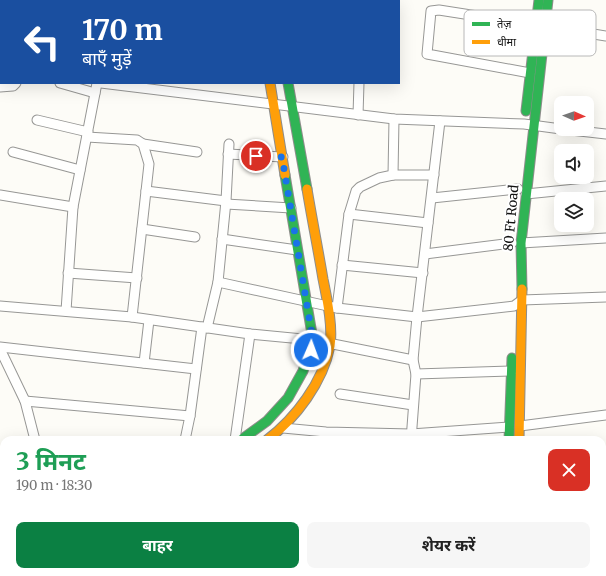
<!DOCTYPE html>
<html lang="hi">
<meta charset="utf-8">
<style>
:root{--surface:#fff;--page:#f6f6f6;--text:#222;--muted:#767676;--accent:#0b8043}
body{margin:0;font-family:Merriweather,"Noto Sans Devanagari",serif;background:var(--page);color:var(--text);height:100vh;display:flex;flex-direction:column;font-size:15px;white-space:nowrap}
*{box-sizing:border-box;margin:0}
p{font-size:13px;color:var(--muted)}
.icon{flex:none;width:22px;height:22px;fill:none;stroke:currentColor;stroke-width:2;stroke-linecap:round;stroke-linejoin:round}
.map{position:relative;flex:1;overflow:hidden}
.sheet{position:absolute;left:0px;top:436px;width:606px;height:140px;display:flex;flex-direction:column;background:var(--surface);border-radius:12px 12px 0 0;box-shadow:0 4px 16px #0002}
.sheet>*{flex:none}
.guide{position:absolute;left:0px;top:0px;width:400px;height:84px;box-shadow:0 4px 16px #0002;background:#1a4fa0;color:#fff;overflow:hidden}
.needle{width:26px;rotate:92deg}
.controls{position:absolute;left:554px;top:96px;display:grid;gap:8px}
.controls a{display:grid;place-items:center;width:40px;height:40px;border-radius:8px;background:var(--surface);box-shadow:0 4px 16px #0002;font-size:20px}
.pin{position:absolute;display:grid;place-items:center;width:34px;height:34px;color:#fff;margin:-17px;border:2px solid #fff;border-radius:50%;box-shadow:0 1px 4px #0007}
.me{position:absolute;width:44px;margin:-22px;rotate:2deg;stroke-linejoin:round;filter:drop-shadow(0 0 3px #0008)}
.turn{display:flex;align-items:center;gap:14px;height:84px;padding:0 16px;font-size:18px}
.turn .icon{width:52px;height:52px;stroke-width:2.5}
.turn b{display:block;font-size:28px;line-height:34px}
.round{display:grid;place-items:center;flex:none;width:42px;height:42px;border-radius:8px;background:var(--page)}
.headline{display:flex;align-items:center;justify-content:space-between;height:68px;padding:0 16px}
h1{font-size:24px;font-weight:700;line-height:30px;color:#1e9e55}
.action{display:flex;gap:8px;margin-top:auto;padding:8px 16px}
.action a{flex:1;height:46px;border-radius:8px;background:var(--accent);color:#fff;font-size:16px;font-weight:700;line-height:46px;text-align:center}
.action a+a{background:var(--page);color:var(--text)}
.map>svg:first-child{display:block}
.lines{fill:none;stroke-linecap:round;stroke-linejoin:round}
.street-casing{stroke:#979795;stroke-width:11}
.fast-casing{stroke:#8e8d8b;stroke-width:11}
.slow-casing{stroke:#8e8d8b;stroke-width:11}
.street{stroke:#fffffe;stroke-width:9}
.fast{stroke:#30b455;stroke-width:9}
.slow{stroke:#ff9f0a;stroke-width:9}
.route{stroke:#1a73e8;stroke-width:7;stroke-dasharray:0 12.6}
.labels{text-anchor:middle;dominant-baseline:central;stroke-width:4;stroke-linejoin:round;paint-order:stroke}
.street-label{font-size:13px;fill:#111;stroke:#fff}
.key{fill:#fff;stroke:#b8b8b8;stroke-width:1}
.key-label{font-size:11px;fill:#111}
</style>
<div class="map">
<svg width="606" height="576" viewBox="0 0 606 576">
<rect width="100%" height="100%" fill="#fdfcf7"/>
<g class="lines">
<defs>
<g id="street">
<path d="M113 1V0"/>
<path d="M203 1V0"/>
<path d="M364 1V0"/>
<path d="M0 24H1"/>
<path d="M545 26 606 36"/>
<path d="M530 73 427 54 431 11 439 10 535 25"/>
<path d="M60 83 95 93"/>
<path d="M101 83 394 119 524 124 561 129"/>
<path d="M0 87 13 86 16 83"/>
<path d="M358 115 359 83"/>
<path d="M37 120 88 132"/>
<path d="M562 129 606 134"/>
<path d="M87 137 137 140 143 144 149 164 132 317"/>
<path d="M143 144 197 152"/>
<path d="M13 152 80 170"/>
<path d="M228 154 283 157"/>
<path d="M393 175H434"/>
<path d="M146 191 226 201"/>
<path d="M526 194 606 186"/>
<path d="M0 195 73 207"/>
<path d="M432 198 518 189"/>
<path d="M226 204 291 208"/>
<path d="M349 214 428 223"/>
<path d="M142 229 195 237"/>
<path d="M222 239 297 250"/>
<path d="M521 243 606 238"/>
<path d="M425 254 512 243"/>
<path d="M342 265 423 273"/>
<path d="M68 273 137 278"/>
<path d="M218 282 337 308 349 214 356 191 360 187 379 178 393 175 394 119"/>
<path d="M0 306 132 317 250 334 313 340 413 360"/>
<path d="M337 308 417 317 514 306 522 300 606 297"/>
<path d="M66 311 73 207 97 83"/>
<path d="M207 328 218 282 226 201 229 144"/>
<path d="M0 347 196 369"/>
<path d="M0 349 25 401 35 440"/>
<path d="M144 363 149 320"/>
<path d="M416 374 512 371"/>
<path d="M340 394 413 405"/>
<path d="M25 401 190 416"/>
<path d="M520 426 606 415"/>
<path d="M283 428 326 432 411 434 509 427"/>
<path d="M185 440 190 416 202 327"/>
<path d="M235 440 250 334"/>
<path d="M411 440 416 374 413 360 417 317 440 121"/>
<path d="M602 474H606"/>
<path d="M0 483H4"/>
<path d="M602 535H606"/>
<path d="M235 572 249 576"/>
<path d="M87 576V572"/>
<path d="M181 576 182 572"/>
<path d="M265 576 266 572"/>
<path d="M406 576V572"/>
</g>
<g id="fast">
<path d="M257 0V1"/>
<path d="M274 0V1"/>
<path d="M288 83 307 189"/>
<path d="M526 111 539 0"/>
<path d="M522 289 521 243 548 0"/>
<path d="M241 440 267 421 288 398 303 371 313 340 285 175"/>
<path d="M509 440 512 358"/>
<path d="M0 513 4 512"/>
<path d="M0 533 4 532"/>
<path d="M516 572 517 576"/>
</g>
<g id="slow">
<path d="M270 83 285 175"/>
<path d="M267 440C296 418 323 382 330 346 333 326 327 299 323 279 318 249 312 219 307 189"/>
<path d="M519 440 522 289"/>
</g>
</defs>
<use href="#street" class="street-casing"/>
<use href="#fast" class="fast-casing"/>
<use href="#slow" class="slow-casing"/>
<use href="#street" class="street"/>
<use href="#fast" class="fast"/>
<use href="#slow" class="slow"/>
</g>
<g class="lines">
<path class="route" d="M256 156 282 157 312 335 311 350"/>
</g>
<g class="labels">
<g class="street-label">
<text transform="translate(511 218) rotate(-85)">80 Ft Road</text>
</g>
</g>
<rect x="464" y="10" width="132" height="46" rx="6" class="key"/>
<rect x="472" y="22" width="18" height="4" fill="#30b455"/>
<rect x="472" y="40" width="18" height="4" fill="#ff9f0a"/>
<g class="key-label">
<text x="497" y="28">तेज़</text>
<text x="497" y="46">धीमा</text>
</g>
</svg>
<div class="controls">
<a><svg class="needle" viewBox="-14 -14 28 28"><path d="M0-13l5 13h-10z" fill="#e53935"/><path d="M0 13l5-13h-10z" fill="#767676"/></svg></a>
<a><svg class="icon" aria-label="sound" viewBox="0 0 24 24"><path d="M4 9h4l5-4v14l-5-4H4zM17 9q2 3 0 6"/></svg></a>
<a><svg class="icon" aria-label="layers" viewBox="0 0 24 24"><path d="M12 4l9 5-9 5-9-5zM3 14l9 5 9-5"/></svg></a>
</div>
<div class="pin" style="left:256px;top:156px;background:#d93025"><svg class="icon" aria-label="arrive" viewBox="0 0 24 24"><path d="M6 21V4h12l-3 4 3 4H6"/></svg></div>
<svg class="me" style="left:311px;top:350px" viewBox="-20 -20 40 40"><circle r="17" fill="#1a73e8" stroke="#fff" stroke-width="3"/><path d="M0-11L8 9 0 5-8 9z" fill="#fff"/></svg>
<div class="guide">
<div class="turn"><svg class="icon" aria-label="left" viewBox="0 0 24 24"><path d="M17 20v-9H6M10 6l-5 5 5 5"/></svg><div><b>170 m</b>बाएँ मुड़ें</div></div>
</div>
<section class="sheet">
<div class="headline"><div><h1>3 मिनट</h1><p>190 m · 18:30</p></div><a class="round" style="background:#d93025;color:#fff"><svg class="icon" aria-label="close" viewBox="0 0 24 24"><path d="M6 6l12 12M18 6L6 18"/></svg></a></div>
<div class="action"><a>बाहर</a><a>शेयर करें</a></div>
</section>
</div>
